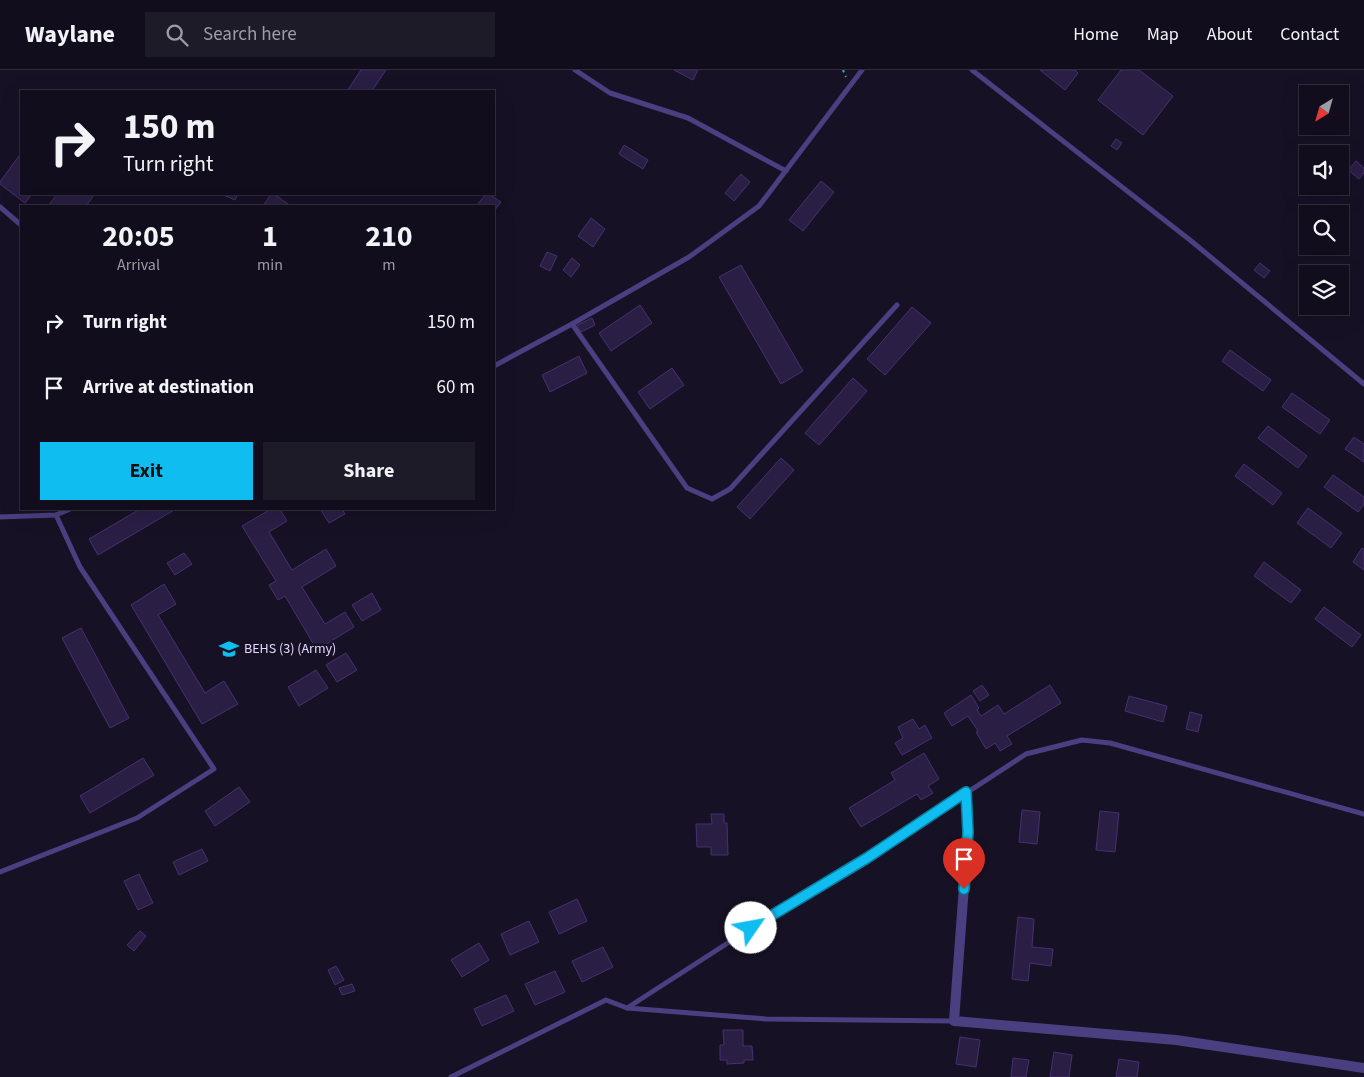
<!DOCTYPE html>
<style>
:root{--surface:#110d1c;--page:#1e1b29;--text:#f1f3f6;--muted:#9c9ca3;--line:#302d3b;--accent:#10bdf0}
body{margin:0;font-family:"Source Sans 3",sans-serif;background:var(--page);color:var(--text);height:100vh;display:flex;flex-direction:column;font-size:19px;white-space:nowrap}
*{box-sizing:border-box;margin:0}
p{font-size:16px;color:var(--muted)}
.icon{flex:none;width:28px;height:28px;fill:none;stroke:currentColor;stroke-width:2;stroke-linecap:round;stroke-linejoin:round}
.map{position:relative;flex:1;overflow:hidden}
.panel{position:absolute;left:20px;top:135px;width:475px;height:305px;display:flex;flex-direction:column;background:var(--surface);border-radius:0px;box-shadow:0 5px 20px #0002,0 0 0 1px var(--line)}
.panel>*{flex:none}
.top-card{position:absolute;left:20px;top:20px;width:475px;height:105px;border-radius:0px;box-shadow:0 5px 20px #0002,0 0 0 1px var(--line);background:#110d1c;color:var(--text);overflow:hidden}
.needle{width:32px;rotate:217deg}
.tools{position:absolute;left:1299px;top:15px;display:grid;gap:10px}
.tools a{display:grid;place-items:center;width:50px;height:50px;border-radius:0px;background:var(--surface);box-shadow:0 5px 20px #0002,0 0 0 1px var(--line);font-size:25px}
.pin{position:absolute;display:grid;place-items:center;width:42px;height:42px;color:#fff;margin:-51px -21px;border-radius:50% 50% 50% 0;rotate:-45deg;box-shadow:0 0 5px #0007}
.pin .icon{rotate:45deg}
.me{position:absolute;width:55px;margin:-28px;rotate:57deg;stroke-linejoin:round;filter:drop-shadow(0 0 4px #0008)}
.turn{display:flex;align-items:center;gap:18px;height:105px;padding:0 20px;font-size:22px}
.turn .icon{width:65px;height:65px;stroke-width:2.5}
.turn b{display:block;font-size:35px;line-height:42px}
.eta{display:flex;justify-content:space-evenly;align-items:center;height:85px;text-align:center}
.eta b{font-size:30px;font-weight:700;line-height:35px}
.button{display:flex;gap:10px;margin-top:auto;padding:10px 20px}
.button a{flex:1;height:58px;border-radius:0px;background:var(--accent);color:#111;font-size:20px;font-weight:700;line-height:58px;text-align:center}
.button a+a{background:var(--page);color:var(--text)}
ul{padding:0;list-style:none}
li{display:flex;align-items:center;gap:15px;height:65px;padding:0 20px}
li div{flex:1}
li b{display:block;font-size:19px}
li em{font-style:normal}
header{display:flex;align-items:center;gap:30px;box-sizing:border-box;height:70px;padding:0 25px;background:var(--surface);border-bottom:1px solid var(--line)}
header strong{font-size:24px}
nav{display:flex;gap:28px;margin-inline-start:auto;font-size:18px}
.search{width:350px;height:45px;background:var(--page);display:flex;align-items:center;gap:12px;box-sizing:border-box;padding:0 18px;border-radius:0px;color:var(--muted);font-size:19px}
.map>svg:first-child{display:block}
.building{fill:#2b1e45;stroke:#45316f}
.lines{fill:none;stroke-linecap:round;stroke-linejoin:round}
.path{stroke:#37a9b0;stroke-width:2;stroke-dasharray:2.5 4;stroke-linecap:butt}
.service{stroke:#4a3f81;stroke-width:5}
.minor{stroke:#4a3f81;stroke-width:10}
.route-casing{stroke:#0a7b9c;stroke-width:12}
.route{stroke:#10bdf0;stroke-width:9}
.labels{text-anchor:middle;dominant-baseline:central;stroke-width:5;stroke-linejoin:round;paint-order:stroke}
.poi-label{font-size:14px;fill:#e0d7fc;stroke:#171125;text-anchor:start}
</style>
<header>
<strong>Waylane</strong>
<div class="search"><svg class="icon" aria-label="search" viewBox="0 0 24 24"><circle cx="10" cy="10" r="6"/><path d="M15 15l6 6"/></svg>Search here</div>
<nav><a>Home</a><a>Map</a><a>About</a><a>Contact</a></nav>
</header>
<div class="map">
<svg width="1364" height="1007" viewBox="0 0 1364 1007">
<rect width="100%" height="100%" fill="#171125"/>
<g class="building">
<path d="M361 0H386L372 21H347Z"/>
<path d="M674 0H698L693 10Z"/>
<path d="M1040 0H1075L1078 3 1065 20Z"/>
<path d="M1121 0H1139L1173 26 1143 65 1098 30Z"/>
<path d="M1116 69 1122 73 1117 80 1111 76Z"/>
<path d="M624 75 648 90 643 99 619 84Z"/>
<path d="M21 83V124H32L25 133 0 114V112Z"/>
<path d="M1356 91 1364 98V103L1359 109 1348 100Z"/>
<path d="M741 104 750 112 734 131 725 123Z"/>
<path d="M821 111 834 122 803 161 789 150Z"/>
<path d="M57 124H95L86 136H48Z"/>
<path d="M221 124H238L235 130Z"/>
<path d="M271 124H274L291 136H263Z"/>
<path d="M486 124H489L501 132 494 141V136H476Z"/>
<path d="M591 148 605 159 593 177 578 166Z"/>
<path d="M547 182 557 186 550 201 540 196Z"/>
<path d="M572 188 580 195 571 207 563 200Z"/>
<path d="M1260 193 1270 201 1264 208 1254 200Z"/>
<path d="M741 195 803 301 781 314 719 207Z"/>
<path d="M640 235 652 253 611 281 599 263Z"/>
<path d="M912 237 931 253 885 305 867 289Z"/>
<path d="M592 248 595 255 581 262 577 255Z"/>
<path d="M1230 280 1271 310 1263 321 1222 291Z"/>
<path d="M579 286 587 303 550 322 542 305Z"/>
<path d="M672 298 684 315 650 339 638 322Z"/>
<path d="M853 308 867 321 819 375 805 363Z"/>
<path d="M1292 323 1330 350 1320 364 1282 337Z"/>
<path d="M1268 356 1307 386 1298 398 1258 368Z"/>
<path d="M1354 367 1364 374V392L1345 379Z"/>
<path d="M781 388 794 400 750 449 737 437Z"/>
<path d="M1244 394 1282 423 1273 435 1235 406Z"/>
<path d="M1333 405 1364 427V434L1358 442 1324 417Z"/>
<path d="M1308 438 1342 463 1331 478 1297 453Z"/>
<path d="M140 439H176L98 485 89 469Z"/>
<path d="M271 439H280L287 451 269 462 292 500 326 479 336 496 302 517 325 554 345 542 354 557 317 580 285 526 278 530 269 515 276 511 242 456Z"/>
<path d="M320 439H342L345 444 329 453Z"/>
<path d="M1362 478 1364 480V500L1353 492Z"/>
<path d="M184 483 192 494 175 505 167 493Z"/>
<path d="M1264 492 1301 520 1291 533 1254 506Z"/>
<path d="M164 514 176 534 158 545 205 623 224 611 238 634 202 654 131 535Z"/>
<path d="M372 523 381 540 362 551 352 535Z"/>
<path d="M1324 537 1361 565 1352 577 1315 549Z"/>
<path d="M81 558 129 648 110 658 62 568Z"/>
<path d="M346 583 357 600 337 612 326 595Z"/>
<path d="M316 600 328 618 299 636 288 617Z"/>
<path d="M982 615 989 625 980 631 973 621Z"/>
<path d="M1050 615 1061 633 1007 666 1012 674 1000 681 995 673 986 679 976 662 978 661 968 646 952 656 944 643 971 625 979 638 977 640 981 646 998 635 1004 644Z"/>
<path d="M1129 626 1167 636 1163 652 1125 641Z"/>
<path d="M1190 642 1202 645 1198 662 1186 659Z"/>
<path d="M913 649 919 659 925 655 932 668 902 685 895 673 903 668 898 657Z"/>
<path d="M924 683 939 709 928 716 933 723 921 730 917 724 861 757 849 738 895 710 891 703Z"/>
<path d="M143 688 154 705 90 743 80 726Z"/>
<path d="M239 717 250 732 215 756 205 741Z"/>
<path d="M1022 740 1040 742 1037 774 1019 772Z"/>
<path d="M1100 741 1119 743 1115 782 1096 780Z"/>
<path d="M711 744H724V753H727L728 785H711V777H697L696 754H712Z"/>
<path d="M202 779 208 791 179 805 173 792Z"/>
<path d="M139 804 153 833 138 840 124 811Z"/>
<path d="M577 829 587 851 559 864 549 842Z"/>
<path d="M1018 847 1034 849 1032 877 1053 879 1051 896 1030 893 1028 911 1012 909Z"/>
<path d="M529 851 539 872 510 885 501 864Z"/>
<path d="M140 861 146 866 134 881 127 875Z"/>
<path d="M479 873 489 890 462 907 451 890Z"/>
<path d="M603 877 613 897 582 912 572 891Z"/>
<path d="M336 896 344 910 335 915 328 900Z"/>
<path d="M555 901 565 922 535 935 525 914Z"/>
<path d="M352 914 355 921 342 925 339 918Z"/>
<path d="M506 925 514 941 482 956 474 939Z"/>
<path d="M723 960H743V976H752L753 990H744V993L727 994V990H720V975H724Z"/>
<path d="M960 967 980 970 976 997 956 994Z"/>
<path d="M1054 982 1072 985 1069 1007H1050Z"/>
<path d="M1013 988 1029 990 1026 1007H1011Z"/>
<path d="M1119 989 1139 992 1137 1007H1116Z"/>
</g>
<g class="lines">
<path class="path" d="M843 0 846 7"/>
<g class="service">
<path d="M575 0 610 23 688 48 786 101"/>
<path d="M972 0 1190 170 1364 314"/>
<path d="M0 137 21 155"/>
<path d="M572 254 687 418 712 429 730 419 897 235"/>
<path d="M494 296 572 254 689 187 759 136 862 0"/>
<path d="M0 447 56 445 70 439"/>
<path d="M0 802 137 748 214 699 80 497 56 445"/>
<path d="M627 938 782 838 867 788 1026 684 1082 670 1110 673 1364 744"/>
<path d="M451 1007 606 930 627 938 766 949 954 951"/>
</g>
<path class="minor" d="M966 722 968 762 954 951 1176 970 1364 998"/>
</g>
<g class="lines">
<defs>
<path id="route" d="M751 858 867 788 966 722 968 762 964 819"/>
</defs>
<use href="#route" class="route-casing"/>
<use href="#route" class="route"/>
</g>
<defs>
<symbol id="school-bare" viewBox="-9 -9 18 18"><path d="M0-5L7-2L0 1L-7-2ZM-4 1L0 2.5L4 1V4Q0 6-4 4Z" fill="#10bdf0" stroke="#171125" stroke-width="2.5" paint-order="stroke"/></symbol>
</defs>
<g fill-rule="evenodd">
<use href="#school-bare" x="215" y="565" width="28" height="28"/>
</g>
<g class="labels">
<g class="poi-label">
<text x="244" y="579">BEHS (3) (Army)</text>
</g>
</g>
</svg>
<div class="tools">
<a><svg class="needle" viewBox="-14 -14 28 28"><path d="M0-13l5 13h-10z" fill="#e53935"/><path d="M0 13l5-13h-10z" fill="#9c9ca3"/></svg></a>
<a><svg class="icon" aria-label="sound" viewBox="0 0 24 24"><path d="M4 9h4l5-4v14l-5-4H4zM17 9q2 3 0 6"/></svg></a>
<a><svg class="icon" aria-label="search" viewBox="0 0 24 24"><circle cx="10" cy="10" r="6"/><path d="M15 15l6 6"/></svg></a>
<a><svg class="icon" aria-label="layers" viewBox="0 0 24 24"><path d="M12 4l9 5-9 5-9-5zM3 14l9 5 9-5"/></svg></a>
</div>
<div class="pin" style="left:964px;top:819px;background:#d93025"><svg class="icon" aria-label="arrive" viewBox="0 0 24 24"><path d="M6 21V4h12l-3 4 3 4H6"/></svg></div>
<svg class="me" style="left:751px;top:858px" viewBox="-20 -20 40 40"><circle r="19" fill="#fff"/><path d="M0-13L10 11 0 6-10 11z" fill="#10bdf0"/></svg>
<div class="top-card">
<div class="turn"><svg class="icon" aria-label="right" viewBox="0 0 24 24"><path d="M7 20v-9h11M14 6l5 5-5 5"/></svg><div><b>150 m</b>Turn right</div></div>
</div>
<section class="panel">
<div class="eta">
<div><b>20:05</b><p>Arrival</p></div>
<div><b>1</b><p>min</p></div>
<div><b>210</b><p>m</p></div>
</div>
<ul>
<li><svg class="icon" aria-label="right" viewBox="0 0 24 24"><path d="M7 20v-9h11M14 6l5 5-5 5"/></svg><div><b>Turn right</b></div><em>150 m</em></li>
<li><svg class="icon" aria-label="arrive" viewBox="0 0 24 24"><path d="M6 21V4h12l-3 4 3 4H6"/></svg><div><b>Arrive at destination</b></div><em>60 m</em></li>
</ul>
<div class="button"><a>Exit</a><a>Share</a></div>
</section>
</div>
